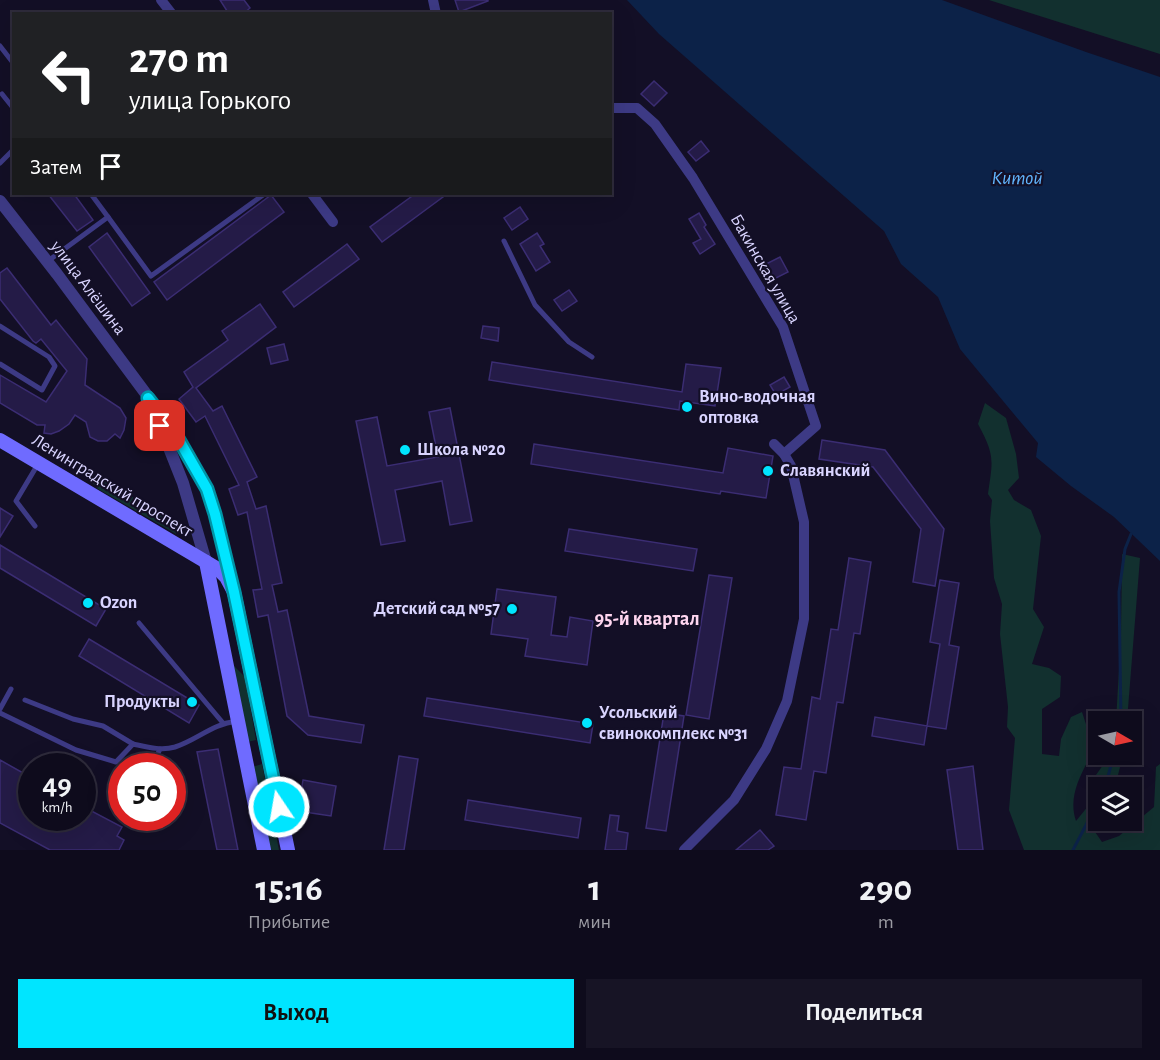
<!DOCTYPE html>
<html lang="ru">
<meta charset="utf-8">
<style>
:root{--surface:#0e0b1c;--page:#171425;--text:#f1f3f6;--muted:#9b9ba3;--line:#2e2b3b;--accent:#00e5ff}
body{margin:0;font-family:"Alegreya Sans",sans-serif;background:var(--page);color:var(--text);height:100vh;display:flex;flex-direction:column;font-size:22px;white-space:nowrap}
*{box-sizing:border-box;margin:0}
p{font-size:20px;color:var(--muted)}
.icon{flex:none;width:33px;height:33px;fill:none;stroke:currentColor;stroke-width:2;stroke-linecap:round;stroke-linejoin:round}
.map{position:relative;height:850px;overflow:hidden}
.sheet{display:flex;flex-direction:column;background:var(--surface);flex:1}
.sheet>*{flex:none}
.banner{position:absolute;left:12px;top:12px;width:600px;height:183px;border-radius:0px;box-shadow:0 6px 24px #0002,0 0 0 2px var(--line);background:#202124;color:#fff;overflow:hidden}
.needle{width:39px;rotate:99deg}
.fabs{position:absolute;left:1088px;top:711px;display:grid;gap:12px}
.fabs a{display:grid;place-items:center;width:54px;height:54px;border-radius:0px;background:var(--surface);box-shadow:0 6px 24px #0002,0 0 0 2px var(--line);font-size:30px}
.speed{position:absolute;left:18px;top:753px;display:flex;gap:12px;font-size:30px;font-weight:700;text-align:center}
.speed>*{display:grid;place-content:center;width:78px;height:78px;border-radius:50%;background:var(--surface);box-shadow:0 6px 24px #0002,0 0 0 2px var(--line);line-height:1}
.speed small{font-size:15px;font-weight:400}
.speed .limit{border:9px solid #d22;background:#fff;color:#111}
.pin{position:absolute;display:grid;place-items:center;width:51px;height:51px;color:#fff;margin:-26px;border-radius:12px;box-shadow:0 3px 9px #0006}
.me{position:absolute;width:66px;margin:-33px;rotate:348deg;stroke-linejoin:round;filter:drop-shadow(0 0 4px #0008)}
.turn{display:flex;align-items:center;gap:21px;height:126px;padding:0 18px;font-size:27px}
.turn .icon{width:78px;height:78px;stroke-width:2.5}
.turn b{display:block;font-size:42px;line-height:51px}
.then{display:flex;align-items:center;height:57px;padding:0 18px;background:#0003;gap:12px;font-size:22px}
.eta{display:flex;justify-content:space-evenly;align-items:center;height:102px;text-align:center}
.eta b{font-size:36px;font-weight:600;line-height:42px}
.action{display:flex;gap:12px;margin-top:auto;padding:12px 18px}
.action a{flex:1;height:69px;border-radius:0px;background:var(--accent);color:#111;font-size:24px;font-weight:600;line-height:69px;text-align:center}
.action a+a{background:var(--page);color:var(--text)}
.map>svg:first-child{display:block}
.green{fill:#12302f}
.water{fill:#0c2248}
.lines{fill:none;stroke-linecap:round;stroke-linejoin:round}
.stream{stroke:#0c2248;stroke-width:3}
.building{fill:#241b47;stroke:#3b2d73;stroke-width:1.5}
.service{stroke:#3d3a85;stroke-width:5}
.minor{stroke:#3d3a85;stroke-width:10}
.tertiary{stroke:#3d3a85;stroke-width:12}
.secondary{stroke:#6f6bff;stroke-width:14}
.route-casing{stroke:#0095a6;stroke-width:15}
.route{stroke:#00e5ff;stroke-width:10}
.poi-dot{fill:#00e5ff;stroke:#130f26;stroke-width:2}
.labels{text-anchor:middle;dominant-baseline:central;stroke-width:4.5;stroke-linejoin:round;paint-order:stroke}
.street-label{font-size:18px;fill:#d9d4ff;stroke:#130f26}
.poi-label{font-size:18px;font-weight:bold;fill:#d9d4ff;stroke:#130f26;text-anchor:start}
.water-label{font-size:20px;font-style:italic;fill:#62b6ff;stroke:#130f26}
.neighbourhood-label{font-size:20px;font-weight:bold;fill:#ffd6f0;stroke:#130f26}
</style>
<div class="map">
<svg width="1160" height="850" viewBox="0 0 1160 850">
<rect width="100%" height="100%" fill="#130f26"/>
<g class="green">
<path d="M989 0H1160V54Z"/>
<path d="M985 403 1006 418 1016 454 1019 478 1008 490 1014 500 1031 510 1041 536 1033 609 1044 627 1032 664 1049 668 1061 676 1060 697 1042 709V754L1059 756 1061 739 1071 717 1082 712 1094 749C1083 771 1067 795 1076 821L1089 805 1096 775 1110 755H1123L1115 787 1098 788V819L1093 829 1102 842 1119 836 1154 807 1156 767 1160 764V850H1024L1009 810 1015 738 1007 727 1008 707 1000 634 1002 604 994 578 990 521 992 500 988 494C993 459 995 456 978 424Z"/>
<path d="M90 472 180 525 176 534 98 489 89 479Z"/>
<path d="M1122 554 1140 558 1127 721 1116 722 1121 633Z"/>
<path d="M233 665 245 677 256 740 247 742Z"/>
<path d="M262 764 279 850H269L252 767Z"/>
</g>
<path class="water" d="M627 0H942L1086 52 1160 77V561L1114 517 1071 486 1036 457 1038 443 960 349 938 297 901 264 884 231 659 34Z"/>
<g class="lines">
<g class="stream">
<path d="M1121 722 1119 592 1125 549 1131 534"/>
<path d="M1105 788 1114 754"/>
<path d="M1073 850 1098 802"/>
</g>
</g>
<g class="building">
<path d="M220 0H244L250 8 243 14H229Z"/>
<path d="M455 0H488V1L459 12Z"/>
<path d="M654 81 667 93 654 106 641 94Z"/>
<path d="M701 141 709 151 696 161 688 152Z"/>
<path d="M48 194H74L93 220 77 231Z"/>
<path d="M415 194H447L382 242 370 227Z"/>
<path d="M271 195 284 212 167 300 154 282Z"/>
<path d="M520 207 528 219 512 230 504 218Z"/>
<path d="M699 213 706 225 704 227 715 244 700 254 693 243 701 239 689 219Z"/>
<path d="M107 233 150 293 132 306 89 247Z"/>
<path d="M537 233 544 244 540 246 550 262 536 271 520 244Z"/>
<path d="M347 244 359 259 294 307 283 292Z"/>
<path d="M780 257 788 272 772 280 764 265Z"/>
<path d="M7 268 51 325 56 320 87 359 85 385 120 408 126 418 124 430 120 438 115 434 107 441H98L90 437 86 422 75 415 69 424 59 431 51 434 44 433 45 425H37L0 403V375L46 402 67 371 41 339 36 343 33 341 0 299V273Z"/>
<path d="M569 290 577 301 562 311 554 300Z"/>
<path d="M260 304 276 327 196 388 213 411 222 406 257 477 247 482 256 509 266 506 282 583 272 585 278 612 287 610 309 716 364 725 361 743 308 735 287 716 268 615 258 617 253 590 262 589 247 512 238 515 229 489 239 485 205 416 196 422 179 399 193 387 184 372 228 340 222 331Z"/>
<path d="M483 326 499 328 498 341 481 338Z"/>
<path d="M284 344 288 360 271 364 267 348Z"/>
<path d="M492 362 682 392 686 364 721 368 715 406 680 401 679 410 489 380Z"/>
<path d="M784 377 790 387 776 395 770 385Z"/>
<path d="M450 408 472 521 450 525 442 481 395 490 405 541 381 545 356 421 377 417 387 466 438 457 429 412Z"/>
<path d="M822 440 885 450 944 529 935 586 913 582 921 529 873 467 819 459Z"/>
<path d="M534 444 723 473 728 448 773 456 766 498 721 491 720 494 531 464Z"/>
<path d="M0 508 13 516 0 537Z"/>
<path d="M569 529 697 549 693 571 565 551Z"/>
<path d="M0 545 106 609 96 626 0 568Z"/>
<path d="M849 558 871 562 860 634 854 633 843 703 837 702 826 773 814 771 806 820 776 815 784 767 801 769 812 697 820 699 831 629 838 630Z"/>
<path d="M709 575 732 578 709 719 686 715Z"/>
<path d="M940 580 959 583 949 645 959 647 946 729 927 726 924 745 872 736 875 717 927 726 940 644 930 642Z"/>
<path d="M497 589 556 597 551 635 567 637 570 617 593 621 587 665 525 656 528 639 491 634Z"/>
<path d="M89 639 199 705 189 723 79 656Z"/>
<path d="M427 698 593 724 590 743 424 716Z"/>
<path d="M664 713 684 716 666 831 646 828Z"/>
<path d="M218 749 238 850H217L197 752Z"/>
<path d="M399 756 418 759 404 850H384Z"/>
<path d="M0 760 32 778V818H82V806L122 827 117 836 124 840 119 850H50L0 823Z"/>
<path d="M973 766 983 850H958L947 770Z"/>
<path d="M303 780 336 786 331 816 298 811Z"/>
<path d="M468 800 581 818 578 838 465 820Z"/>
<path d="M610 815 619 816 617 831 628 833 626 850H605Z"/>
<path d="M760 830 774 846 768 850H736Z"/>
</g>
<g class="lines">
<g class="service">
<path d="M0 46 14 64"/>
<path d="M2 94 14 109"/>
<path d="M0 163 14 149"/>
<path d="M108 217 151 276 263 195"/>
<path d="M504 241 535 305 569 342 592 357"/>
<path d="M48 261 108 217 91 194"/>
<path d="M0 326 49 357 55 366 42 390 0 364"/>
<path d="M35 526 16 501 38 464"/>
<path d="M139 623 223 723"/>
<path d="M25 700 73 719 103 726 133 744"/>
<path d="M0 709 11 689"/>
<path d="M0 713 76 750 116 762 133 744C147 747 161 751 175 747 197 740 212 724 237 721"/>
<path d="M152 766 160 749"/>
</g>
<g class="minor">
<path d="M161 0 172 14"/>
<path d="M433 0 436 14"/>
<path d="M610 108H637L655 124 693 178 783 327 816 426 784 454"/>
<path d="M312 194 333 222"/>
<path d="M684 850 734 800 766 749 787 701 804 619V522L791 466 784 454 774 444"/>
</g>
<g class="tertiary">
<path d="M0 201 57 274 175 433 207 489 215 514 233 585"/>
<path d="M156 415 183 483 206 562"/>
</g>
<g class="secondary">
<path d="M0 440 218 569 226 577 234 592 288 850"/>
<path d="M206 562 264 850"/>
</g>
</g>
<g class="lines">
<defs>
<path id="route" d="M160 426 148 398 175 433 207 489 215 514 234 592 279 807"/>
</defs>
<use href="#route" class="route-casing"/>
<use href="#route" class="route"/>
</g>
<g class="poi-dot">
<circle cx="687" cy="407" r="6"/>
<circle cx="405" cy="450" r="6"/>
<circle cx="768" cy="471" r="6"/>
<circle cx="88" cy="603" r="6"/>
<circle cx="512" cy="609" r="6"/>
<circle cx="192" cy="702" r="6"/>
<circle cx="587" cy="723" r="6"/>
</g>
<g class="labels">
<g class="street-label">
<text transform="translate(765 269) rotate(60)">Бакинская улица</text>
<text transform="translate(88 288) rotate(53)">улица Алёшина</text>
<text transform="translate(112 486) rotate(31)">Ленинградский проспект</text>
</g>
<g class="poi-label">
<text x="699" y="397">Вино-водочная<tspan x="699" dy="21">оптовка</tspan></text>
<text x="417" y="450">Школа №20</text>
<text x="780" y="471">Славянский</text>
<text x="100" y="603">Ozon</text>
<text x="500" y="609" text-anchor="end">Детский сад №57</text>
<text x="180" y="702" text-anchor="end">Продукты</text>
<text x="599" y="713">Усольский<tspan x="599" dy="21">свинокомплекс №31</tspan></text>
</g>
<g class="water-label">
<text x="1017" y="178">Китой</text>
</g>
<g class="neighbourhood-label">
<text x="647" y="619">95-й квартал</text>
</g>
</g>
</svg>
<div class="fabs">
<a><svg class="needle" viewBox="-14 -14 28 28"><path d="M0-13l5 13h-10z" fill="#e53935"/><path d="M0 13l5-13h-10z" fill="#9b9ba3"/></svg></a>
<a><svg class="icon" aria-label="layers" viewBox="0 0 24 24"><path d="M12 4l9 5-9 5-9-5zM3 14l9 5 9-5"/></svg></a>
</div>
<div class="speed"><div>49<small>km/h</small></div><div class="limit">50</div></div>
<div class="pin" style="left:160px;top:426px;background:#d93025"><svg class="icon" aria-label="arrive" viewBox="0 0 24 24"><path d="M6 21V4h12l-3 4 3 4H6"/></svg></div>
<svg class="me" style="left:279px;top:807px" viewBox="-20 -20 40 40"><circle r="17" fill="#00e5ff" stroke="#fff" stroke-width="3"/><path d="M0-11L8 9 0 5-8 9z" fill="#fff"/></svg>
<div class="banner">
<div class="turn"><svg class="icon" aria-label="left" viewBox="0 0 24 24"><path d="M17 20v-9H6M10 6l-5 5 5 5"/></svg><div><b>270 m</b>улица Горького</div></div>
<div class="then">Затем<svg class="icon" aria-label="arrive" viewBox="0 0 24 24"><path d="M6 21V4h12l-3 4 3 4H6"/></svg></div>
</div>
</div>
<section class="sheet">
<div class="eta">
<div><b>15:16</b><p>Прибытие</p></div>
<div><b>1</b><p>мин</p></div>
<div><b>290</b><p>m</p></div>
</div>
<div class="action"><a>Выход</a><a>Поделиться</a></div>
</section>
